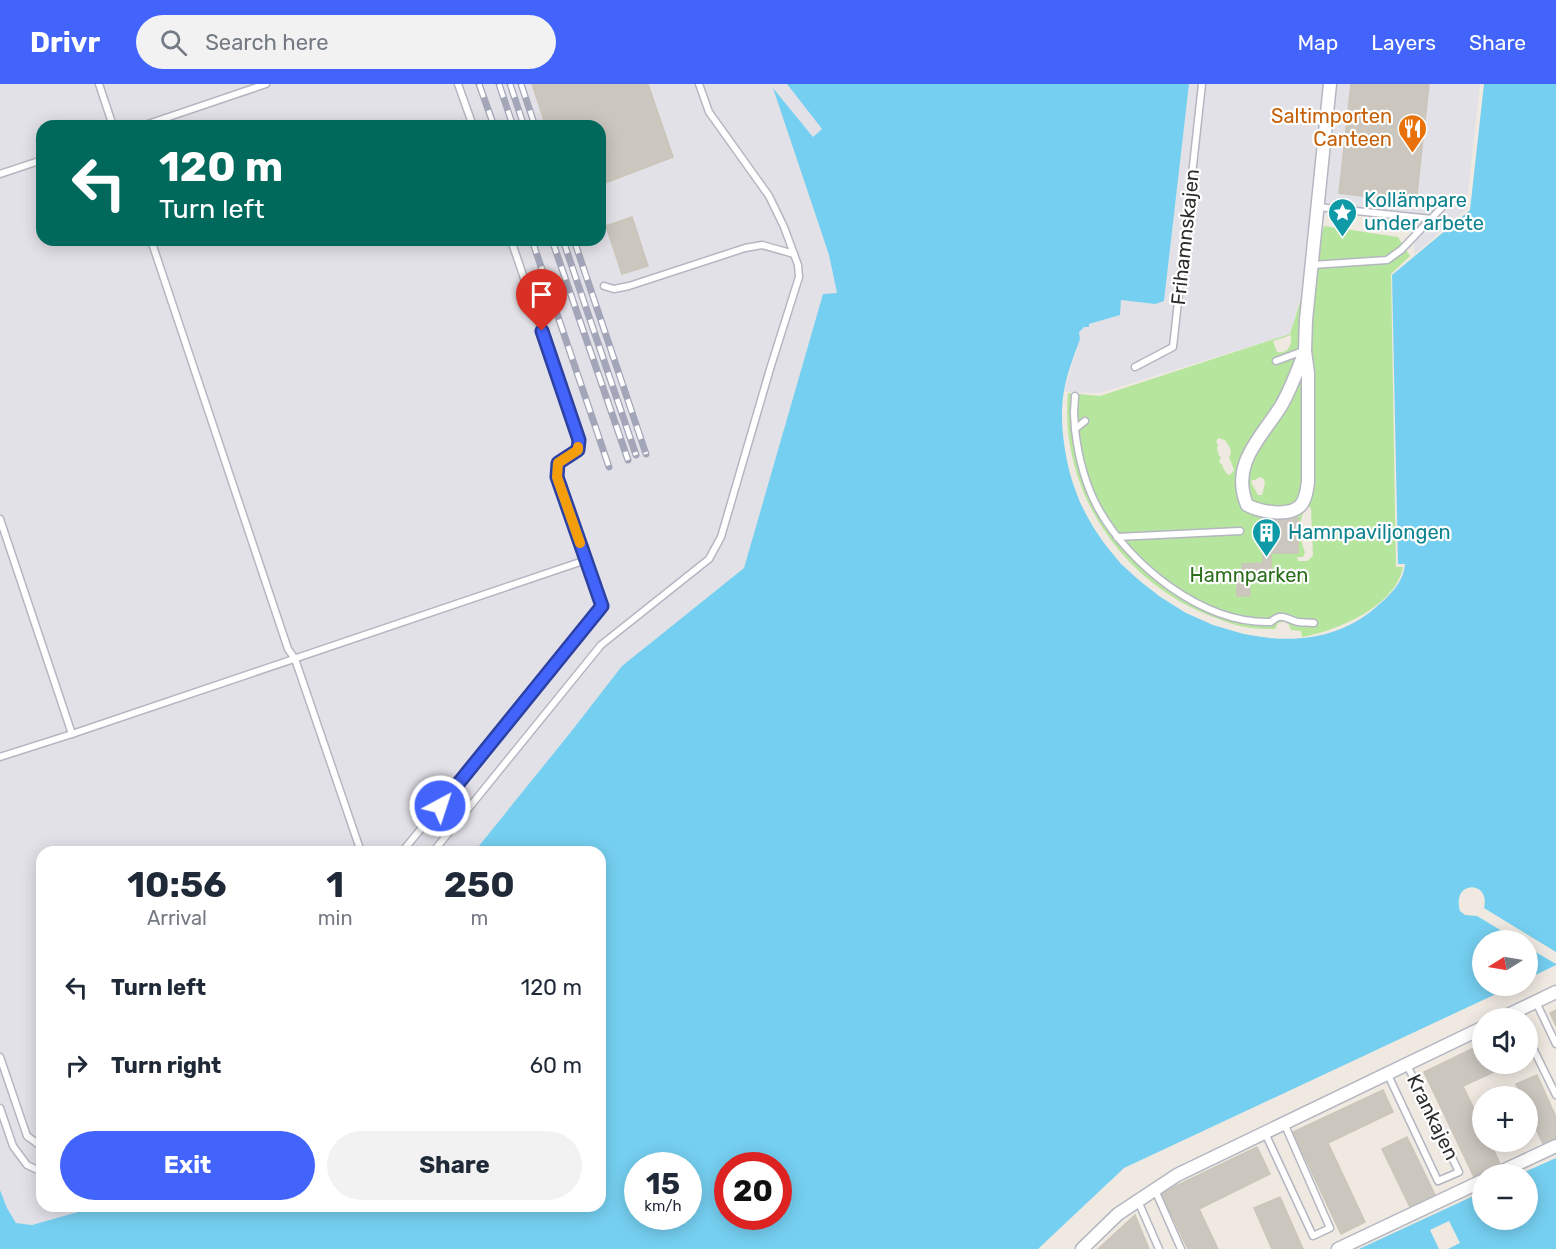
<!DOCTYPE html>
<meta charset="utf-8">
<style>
:root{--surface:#fff;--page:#f2f2f3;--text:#1f2937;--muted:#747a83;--accent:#4264fb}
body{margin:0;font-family:Rubik,sans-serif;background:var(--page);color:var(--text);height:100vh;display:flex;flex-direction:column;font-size:22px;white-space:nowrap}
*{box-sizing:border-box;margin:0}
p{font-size:20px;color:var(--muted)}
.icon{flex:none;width:33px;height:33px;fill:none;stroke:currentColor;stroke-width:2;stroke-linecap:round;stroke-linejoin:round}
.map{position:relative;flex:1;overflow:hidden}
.sheet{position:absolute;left:36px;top:762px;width:570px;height:366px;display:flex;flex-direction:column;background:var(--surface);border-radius:18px;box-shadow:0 3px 15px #0003}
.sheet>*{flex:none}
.hud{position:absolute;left:36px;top:36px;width:570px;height:126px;border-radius:18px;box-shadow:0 3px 15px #0003;background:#00695c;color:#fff;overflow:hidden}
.needle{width:39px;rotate:259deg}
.buttons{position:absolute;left:1472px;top:846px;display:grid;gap:12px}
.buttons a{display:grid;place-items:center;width:66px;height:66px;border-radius:50%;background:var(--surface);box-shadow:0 3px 15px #0003;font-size:30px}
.speed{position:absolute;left:624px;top:1068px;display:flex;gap:12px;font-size:30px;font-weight:700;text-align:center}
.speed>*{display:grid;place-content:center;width:78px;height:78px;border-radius:50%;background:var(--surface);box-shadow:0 3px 15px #0003;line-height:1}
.speed small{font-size:15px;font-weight:400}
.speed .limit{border:9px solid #d22;background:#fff;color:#111}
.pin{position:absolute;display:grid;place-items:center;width:51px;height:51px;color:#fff;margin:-62px -26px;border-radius:50% 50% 50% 0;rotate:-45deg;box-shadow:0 0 6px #0007}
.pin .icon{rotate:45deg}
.me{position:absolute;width:66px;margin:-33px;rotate:40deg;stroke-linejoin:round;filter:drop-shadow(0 0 4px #0008)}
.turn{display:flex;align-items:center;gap:21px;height:126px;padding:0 24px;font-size:27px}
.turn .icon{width:78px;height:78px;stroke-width:2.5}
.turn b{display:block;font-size:42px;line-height:51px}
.eta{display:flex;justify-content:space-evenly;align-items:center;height:102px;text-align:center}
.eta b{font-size:36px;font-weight:700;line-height:42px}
.cta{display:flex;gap:12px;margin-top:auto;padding:12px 24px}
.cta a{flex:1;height:69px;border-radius:36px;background:var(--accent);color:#fff;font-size:24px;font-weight:700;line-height:69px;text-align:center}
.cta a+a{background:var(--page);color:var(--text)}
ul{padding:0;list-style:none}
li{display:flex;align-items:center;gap:18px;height:78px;padding:0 24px}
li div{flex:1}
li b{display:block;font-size:22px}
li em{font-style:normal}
header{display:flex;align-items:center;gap:36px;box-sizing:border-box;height:84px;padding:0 30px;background:var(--accent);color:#fff}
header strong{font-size:28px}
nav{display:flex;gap:33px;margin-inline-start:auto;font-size:21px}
.search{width:420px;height:54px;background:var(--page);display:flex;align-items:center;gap:15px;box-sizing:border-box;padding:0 21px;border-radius:33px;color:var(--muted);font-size:22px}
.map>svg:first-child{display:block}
.industrial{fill:#e3e1e8;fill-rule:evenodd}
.green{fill:#b6e59e;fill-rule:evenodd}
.water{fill:#75cff0;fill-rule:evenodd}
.pier{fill:#efe9e1}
.building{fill:#cbc7bf;stroke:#cbc5ba;stroke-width:1.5}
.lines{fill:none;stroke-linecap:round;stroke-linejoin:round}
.lane-casing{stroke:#b4b7c1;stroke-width:9}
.street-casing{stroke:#b4b7c1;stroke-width:15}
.lane{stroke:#fff;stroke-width:6}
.street{stroke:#fff;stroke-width:12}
.rail-casing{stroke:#a3a6b8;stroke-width:7}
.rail{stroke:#fff;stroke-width:4.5;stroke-dasharray:14;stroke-linecap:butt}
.route-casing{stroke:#2b41a3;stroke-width:15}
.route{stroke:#4264fb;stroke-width:10}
.slow{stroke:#f59e0b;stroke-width:10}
.labels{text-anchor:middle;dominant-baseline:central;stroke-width:4.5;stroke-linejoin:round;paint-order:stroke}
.food-label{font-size:20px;fill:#c56008;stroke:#fff;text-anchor:end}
.culture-label{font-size:20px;fill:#0d838f;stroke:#fff;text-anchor:start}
.street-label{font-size:20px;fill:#2e2e2e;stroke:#fff}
.park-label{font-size:20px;fill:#2c6e1b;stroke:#fff}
</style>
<header>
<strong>Drivr</strong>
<div class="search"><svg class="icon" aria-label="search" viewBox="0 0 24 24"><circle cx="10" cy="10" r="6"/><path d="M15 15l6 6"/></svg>Search here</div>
<nav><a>Map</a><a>Layers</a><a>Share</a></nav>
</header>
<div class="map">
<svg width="1556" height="1165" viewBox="0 0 1556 1165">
<rect width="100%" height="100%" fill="#efe9e1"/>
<g class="industrial">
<path d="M0 0H787L822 45 813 53 775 6 829 171 837 210H823L744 484 622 582 570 649 474 768H42V1122H99L32 1141 16 1139 7 1124 0 1106ZM42 42H600V156H42Z"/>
<path d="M1189 0H1480L1466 125 1414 171V130L1329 119 1290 250 1100 309 1064 308 1080 255 1079 248 1081 245 1089 240 1119 231 1121 216 1155 220 1164 217Z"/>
</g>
<path class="green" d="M1324 142 1398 153 1410 172 1391 190 1396 483H1403C1396 522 1337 547 1302 553L1301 547 1291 546 1289 541 1285 537 1278 539 1275 545C1267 545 1259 545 1252 544 1237 543 1221 536 1208 531 1120 496 1059 404 1068 309L1100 312 1290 250ZM1291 251C1292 262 1288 270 1277 268L1273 257ZM1218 354 1225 356 1230 364 1231 370 1229 373 1234 386 1230 391 1227 390 1223 384V382L1219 378 1221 373 1219 372 1217 364 1218 360 1216 358ZM1260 393 1264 395 1265 399 1262 411H1258L1251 398 1252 396H1255ZM1307 422 1311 424 1313 472 1307 477H1298L1297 473H1303L1305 468C1299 455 1298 434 1307 422Z"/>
<g class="water">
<path d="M787 0H1189L1164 217 1155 220 1121 216 1120 231 1089 240V243H1084L1079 248 1080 255C1074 272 1067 289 1064 307 1059 334 1064 367 1071 393 1080 424 1098 455 1121 479 1180 542 1301 588 1375 524 1389 512 1403 500 1405 480H1398L1392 191 1470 126 1484 0H1556V868L1484 824C1491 796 1451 796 1460 827L1465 831 1477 832 1517 856H1482V902H1513L1124 1084 1038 1165H0V1106L7 1124 16 1139 32 1141 99 1122H600V768H474L570 649 622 582 744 484 823 210 837 209 829 171 773 4 813 53 822 45ZM638 1082H688V1132H638ZM728 1082H778V1132H728Z"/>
<path d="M1527 863 1556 880V881L1527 895Z"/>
<path d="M1556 1074V1165H1359L1482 1108V1136H1527V1090H1520Z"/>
</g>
<g class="pier">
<path d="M1064 308 1067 309V355L1075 394 1083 417 1097 442 1123 478 1160 510 1188 526 1214 538 1245 547 1277 551 1282 553 1288 551H1301L1302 554H1271L1244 550 1213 541 1186 529 1159 512 1121 480 1094 444 1080 418 1072 395 1068 379 1064 356 1063 330Z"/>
<path d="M1449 1137 1460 1159 1448 1165H1439L1430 1146Z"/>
</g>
<g class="building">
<path d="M532 0H648L673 73 600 101V42H546Z"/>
<path d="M1351 0H1429L1416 119 1339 109Z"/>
<path d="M632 133 648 182 622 190 606 142Z"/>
<path d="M1298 434V469H1271V489H1249L1250 512H1237V488L1243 487 1242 480 1263 479 1262 435Z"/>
<path d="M1556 926V942L1550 929Z"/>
<path d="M1482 960V980H1511L1463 1002 1482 1042V1058H1490L1500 1080 1474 1093 1424 988Z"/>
<path d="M1537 991 1556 1033V1054L1543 1060 1527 1025V1012H1522L1516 1000Z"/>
<path d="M1383 1006 1393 1028 1328 1059 1365 1138 1341 1150 1293 1048Z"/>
<path d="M1407 1053 1435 1111 1410 1123 1382 1065Z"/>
<path d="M1257 1063 1270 1090 1199 1125 1218 1165H1188L1161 1109Z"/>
<path d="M1280 1113 1303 1165H1272L1254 1124Z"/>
<path d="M1135 1131 1149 1165H1098Z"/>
</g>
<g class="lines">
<defs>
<g id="lane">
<path d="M99 0 113 42"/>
<path d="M458 0 473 42"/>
<path d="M142 42 266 0"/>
<path d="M0 90 42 76"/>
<path d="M1318 123 1432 135"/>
<path d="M151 156 288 565 295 575 361 768"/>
<path d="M1312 181 1387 176 1401 166 1448 117"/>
<path d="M604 202 614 205 629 202 745 164 762 161 794 170"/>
<path d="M1276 277 1303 267"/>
<path d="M1135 283 1173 263 1202 0"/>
<path d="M1075 312 1074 329 1075 345"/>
<path d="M1085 337 1075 345C1078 372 1085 400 1098 424 1130 482 1203 540 1271 538 1282 527 1287 536 1298 538 1303 539 1309 538 1314 539"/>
<path d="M0 435 72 650 586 476"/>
<path d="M1117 453 1240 447"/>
<path d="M0 673 72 650"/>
<path d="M402 768 602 523 557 393 558 379 578 366 579 356 511 156"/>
<path d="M433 768 601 561 709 475 721 453 770 285 799 193 798 181 784 143 769 112 709 28 699 0"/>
<path d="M1536 918 1556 960"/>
<path d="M1527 952 1556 1011"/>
<path d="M0 973 27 1052 42 1063"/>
<path d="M1388 991 1438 1097 1459 1088 1407 981"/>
<path d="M0 1024 13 1062 27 1081 42 1088"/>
<path d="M1265 1049 1313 1152 1330 1144 1284 1039"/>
<path d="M1155 1106 1181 1165"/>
<path d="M1138 1117 1159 1165"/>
</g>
<g id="street">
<path d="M1305 267C1298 285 1291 305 1281 322 1261 354 1230 380 1247 421 1260 428 1288 433 1300 422 1306 416 1307 405 1308 398V289L1305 267 1306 236 1330 0"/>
<path d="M1502 934 1556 908"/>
<path d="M1496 1090 1556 1062"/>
<path d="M1082 1165 1118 1130 1177 1091 1482 944"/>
<path d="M1338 1165 1482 1097"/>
</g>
</defs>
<use href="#lane" class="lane-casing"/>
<use href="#street" class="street-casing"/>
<use href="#lane" class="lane"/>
<use href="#street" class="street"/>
<defs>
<g id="rail">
<path d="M479 0 494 42"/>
<path d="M499 0 513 42"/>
<path d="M510 0 524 42"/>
<path d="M521 0 535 42"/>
<path d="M532 156 609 383"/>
<path d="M552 156 628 376"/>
<path d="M563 156 636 371"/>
<path d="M574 156 646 370"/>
</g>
</defs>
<use href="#rail" class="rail-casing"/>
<use href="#rail" class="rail"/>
</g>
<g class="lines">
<defs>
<path id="route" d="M440 722 602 522 557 393 558 379 578 366 579 356 542 247"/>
</defs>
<use href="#route" class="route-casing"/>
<use href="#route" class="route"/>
<path class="slow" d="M578 363V366L558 379 557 393 580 459"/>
</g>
<defs>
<symbol id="restaurant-pin" viewBox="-11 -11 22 30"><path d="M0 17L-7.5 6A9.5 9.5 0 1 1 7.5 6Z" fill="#e8710a" stroke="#fff"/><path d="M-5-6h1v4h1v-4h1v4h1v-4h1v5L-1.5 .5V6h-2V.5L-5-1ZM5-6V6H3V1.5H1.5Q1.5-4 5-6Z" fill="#fff"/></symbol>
<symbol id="sight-pin" viewBox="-11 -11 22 30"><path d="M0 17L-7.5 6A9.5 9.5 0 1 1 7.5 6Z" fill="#0f9aa8" stroke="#fff"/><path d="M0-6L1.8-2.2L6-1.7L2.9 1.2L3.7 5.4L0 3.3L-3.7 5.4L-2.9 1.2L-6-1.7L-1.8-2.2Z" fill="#fff"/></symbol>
<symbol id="building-pin" viewBox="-11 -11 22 30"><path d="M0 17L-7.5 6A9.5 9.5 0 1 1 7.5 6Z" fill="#0f9aa8" stroke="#fff"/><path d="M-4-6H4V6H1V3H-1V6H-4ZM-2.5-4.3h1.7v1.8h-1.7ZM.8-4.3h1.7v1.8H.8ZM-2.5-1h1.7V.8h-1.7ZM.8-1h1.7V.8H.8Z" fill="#fff"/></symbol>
</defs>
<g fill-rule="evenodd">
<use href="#restaurant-pin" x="1396" y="28" width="33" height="45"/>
<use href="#sight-pin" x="1326" y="112" width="33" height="45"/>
<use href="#building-pin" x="1250" y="432" width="33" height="45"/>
</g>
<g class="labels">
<g class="food-label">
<text x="1392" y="32">Saltimporten<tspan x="1392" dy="23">Canteen</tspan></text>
</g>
<g class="culture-label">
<text x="1364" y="116">Kollämpare<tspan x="1364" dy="23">under arbete</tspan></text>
<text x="1288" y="448">Hamnpaviljongen</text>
</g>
<g class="street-label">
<text transform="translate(1185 153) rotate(-84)">Frihamnskajen</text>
<text transform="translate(1433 1033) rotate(64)">Krankajen</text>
</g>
<g class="park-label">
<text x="1249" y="491">Hamnparken</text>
</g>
</g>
</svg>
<div class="buttons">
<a><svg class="needle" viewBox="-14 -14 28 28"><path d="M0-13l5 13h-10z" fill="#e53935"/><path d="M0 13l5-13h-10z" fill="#747a83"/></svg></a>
<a><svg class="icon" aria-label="sound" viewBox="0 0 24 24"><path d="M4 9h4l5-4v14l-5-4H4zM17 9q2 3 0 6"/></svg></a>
<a>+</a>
<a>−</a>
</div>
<div class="speed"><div>15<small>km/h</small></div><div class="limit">20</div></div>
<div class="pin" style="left:542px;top:247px;background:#d93025"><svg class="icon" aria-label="arrive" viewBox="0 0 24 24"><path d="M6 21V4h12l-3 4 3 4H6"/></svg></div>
<svg class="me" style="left:440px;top:722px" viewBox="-20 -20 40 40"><circle r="17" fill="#4264fb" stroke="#fff" stroke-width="3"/><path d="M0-11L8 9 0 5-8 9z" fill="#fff"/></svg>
<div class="hud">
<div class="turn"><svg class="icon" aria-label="left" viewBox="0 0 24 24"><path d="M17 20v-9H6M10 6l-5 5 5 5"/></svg><div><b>120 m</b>Turn left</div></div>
</div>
<section class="sheet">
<div class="eta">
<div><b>10:56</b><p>Arrival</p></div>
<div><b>1</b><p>min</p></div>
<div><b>250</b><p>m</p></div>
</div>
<ul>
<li><svg class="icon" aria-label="left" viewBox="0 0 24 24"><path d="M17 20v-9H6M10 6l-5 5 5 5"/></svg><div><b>Turn left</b></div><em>120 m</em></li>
<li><svg class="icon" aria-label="right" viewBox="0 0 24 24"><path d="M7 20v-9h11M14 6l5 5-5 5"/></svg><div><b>Turn right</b></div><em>60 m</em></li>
</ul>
<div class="cta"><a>Exit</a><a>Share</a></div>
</section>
</div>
